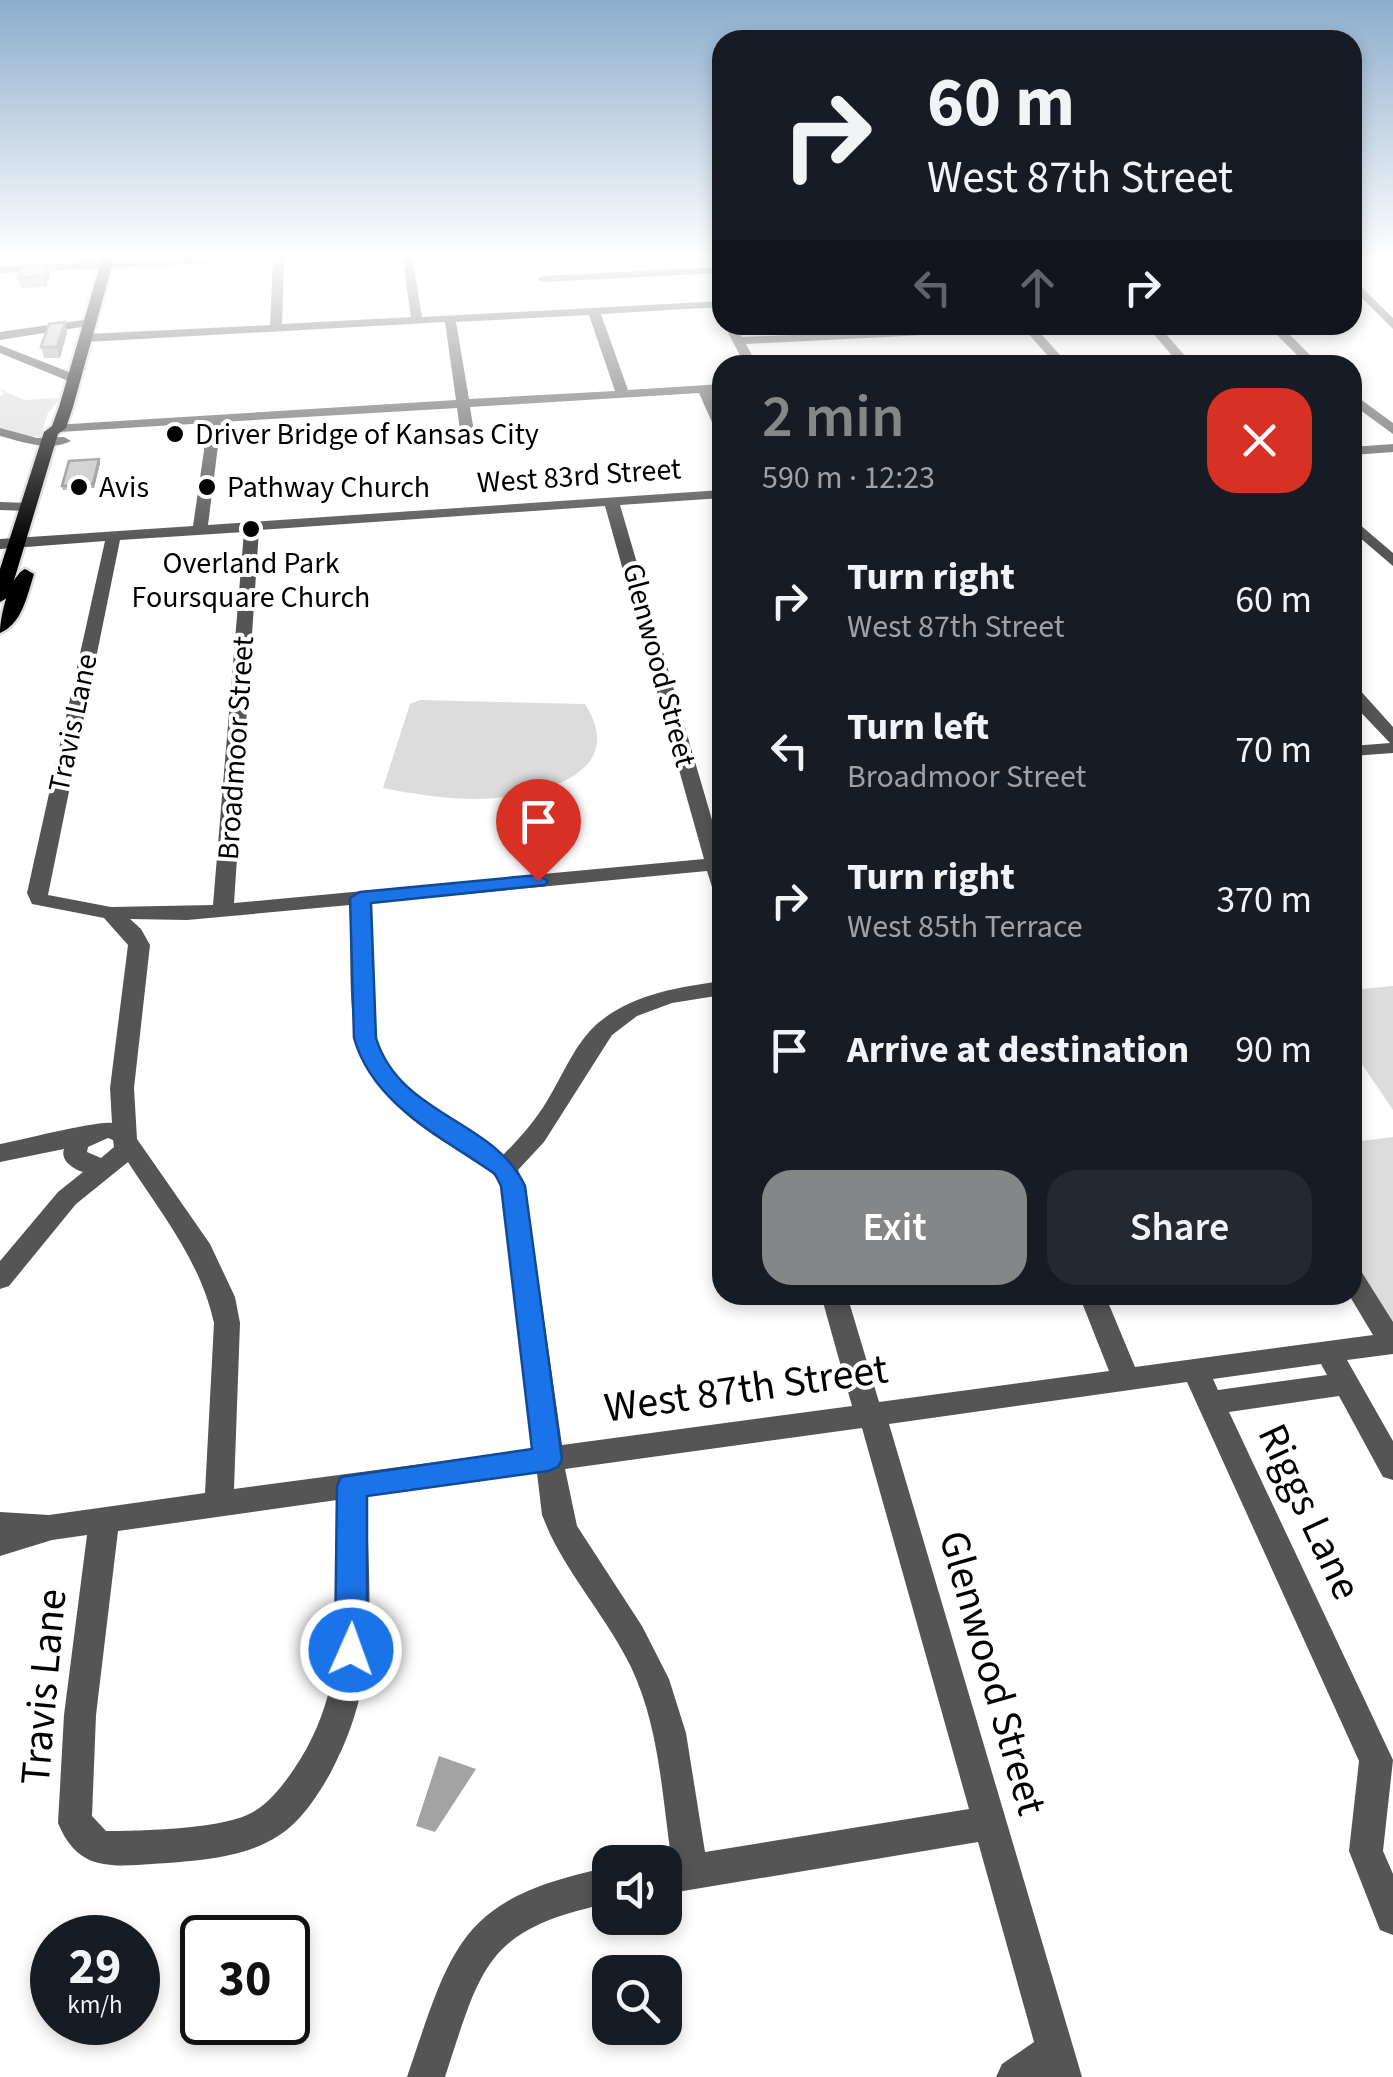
<!DOCTYPE html>
<meta charset="utf-8">
<style>
:root{--surface:#171b24;--page:#242831;--text:#f1f3f6;--muted:#9ea1a6;--accent:#858687}
body{margin:0;font-family:"Source Sans 3",sans-serif;background:var(--page);color:var(--text);height:100vh;display:flex;flex-direction:column;font-size:38px;white-space:nowrap}
*{box-sizing:border-box;margin:0}
p{font-size:32px;color:var(--muted)}
.icon{flex:none;width:55px;height:55px;fill:none;stroke:currentColor;stroke-width:2;stroke-linecap:round;stroke-linejoin:round}
.map{position:relative;flex:1;overflow:hidden}
.details{position:absolute;left:712px;top:355px;width:650px;height:950px;display:flex;flex-direction:column;background:var(--surface);border-radius:30px;box-shadow:0 5px 15px #0003}
.details>*{flex:none}
.top-card{position:absolute;left:712px;top:30px;width:650px;height:305px;border-radius:30px;box-shadow:0 5px 15px #0003;background:#171b24;color:var(--text);overflow:hidden}
.controls{position:absolute;left:592px;top:1845px;display:grid;gap:20px}
.controls a{display:grid;place-items:center;width:90px;height:90px;border-radius:20px;background:var(--surface);box-shadow:0 5px 15px #0003;font-size:50px}
.speed{position:absolute;left:30px;top:1915px;display:flex;gap:20px;font-size:50px;font-weight:700;text-align:center}
.speed>*{display:grid;place-content:center;width:130px;height:130px;border-radius:50%;background:var(--surface);box-shadow:0 5px 15px #0003;line-height:1}
.speed small{font-size:25px;font-weight:400}
.speed .limit{border:5px solid #111;border-radius:15px;background:#fff;color:#111}
.pin{position:absolute;display:grid;place-items:center;width:85px;height:85px;color:#fff;margin:-102px -42px;border-radius:50% 50% 50% 0;rotate:-45deg;box-shadow:0 0 10px #0007}
.pin .icon{rotate:45deg}
.me{position:absolute;width:110px;margin:-55px;rotate:2deg;stroke-linejoin:round;filter:drop-shadow(0 0 8px #0008)}
.turn{display:flex;align-items:center;gap:35px;height:210px;padding:0 50px;font-size:45px}
.turn .icon{width:130px;height:130px;stroke-width:2.5}
.turn b{display:block;font-size:70px;line-height:85px}
.lanes{display:flex;align-items:center;height:95px;padding:0 50px;background:#0003;justify-content:center;gap:50px;direction:ltr}
.lanes .off{opacity:.35}
.round{display:grid;place-items:center;flex:none;width:105px;height:105px;border-radius:30px;background:var(--page)}
.summary{display:flex;align-items:center;justify-content:space-between;height:170px;padding:0 50px}
h1{font-size:60px;font-weight:600;line-height:75px;color:var(--accent)}
.primary-button{display:flex;gap:20px;margin-top:auto;padding:20px 50px}
.primary-button a{flex:1;height:115px;border-radius:30px;background:var(--accent);color:#fff;font-size:40px;font-weight:600;line-height:115px;text-align:center}
.primary-button a+a{background:var(--page);color:var(--text)}
ul{padding:0;list-style:none}
li{display:flex;align-items:center;gap:30px;height:150px;padding:0 50px}
li div{flex:1}
li b{display:block;font-size:38px}
li em{font-style:normal}
.map>svg:first-child{display:block}
.green{fill:#dcdcdc}
.water{fill:#a3a3a3}
.lines{fill:none;stroke-linecap:round;stroke-linejoin:round}
.major-casing{stroke:#dbdbdb;stroke-width:5}
.minor{fill:#555;fill-rule:evenodd}
.major{fill:#000;fill-rule:evenodd}
.wall{fill:#a9a9a9}
.shaded-wall{fill:#898989}
.building{fill:#c4c4c4;stroke:#898989;stroke-width:2.5}
.route{fill:#1a73e8;stroke:#114b97;stroke-width:2.5}
.poi-dot{fill:#000;stroke:#fff;stroke-width:4}
.labels{text-anchor:middle;dominant-baseline:central;stroke-width:8;stroke-linejoin:round;paint-order:stroke}
.far-poi-label{font-size:30px;fill:#000;stroke:#fff;text-anchor:start}
.far-street-label{font-size:30px;fill:#000;stroke:#fff}
.near-street-label{font-size:42px;fill:#000;stroke:#fff}
</style>
<div class="map">
<svg width="1393" height="2077" viewBox="0 0 1393 2077">
<rect width="100%" height="100%" fill="#fff"/>
<g class="green">
<path d="M0 389 24 400 60 398 48 413 40 437 18 435 0 428V396L4 394Z"/>
<path d="M420 700 585 704C632 778 530 798 476 799 444 799 413 794 383 788L410 704Z"/>
<path d="M1393 986V1110L1353 1051 1352 990Z"/>
<path d="M1393 1137V1326L1384 1319 1353 1266V1142Z"/>
</g>
<path class="water" d="M439 1756 476 1769 435 1832 416 1826Z"/>
<g class="lines">
<defs>
<g id="major">
<path d="M103 255H115L73 407 66 428 58 434 9 597 0 602V569L44 432 52 426 59 407Z"/>
<path d="M25 569 34 574C27 596 22 624 0 633 0 616 9 577 25 569Z"/>
</g>
</defs>
<use href="#major" class="major-casing"/>
<g class="minor">
<path d="M227 255H307L284 259 282 324 411 317 402 255H412L422 317 722 301V307L601 314 628 390 722 384V392H712L722 416V433L715 429 699 393 470 407 475 438 468 442 461 438 457 408 221 422 208 525 722 490V498L620 505 722 854V893L712 887 707 871 370 903C372 946 369 993 376 1035 385 1094 458 1127 503 1155 520 1138 535 1121 547 1101 563 1075 575 1043 598 1023 633 994 679 987 722 981V995L672 1003 637 1016 612 1035 544 1142 518 1170 525 1186 562 1445 852 1406 821 1295H847L879 1402 1109 1371 1079 1295H1105L1135 1367 1373 1335 1349 1295H1352V1268L1361 1271 1393 1322V1354L1347 1360 1393 1441V1480L1383 1477 1339 1396 1229 1412 1393 1760 1383 1851 1393 1874V1935L1380 1930 1349 1851 1359 1761 1187 1382 889 1424 1082 2077H996L1002 2064 1034 2042 978 1842 665 1894V1862H655L671 1857C662 1794 659 1726 631 1667 608 1620 573 1581 550 1534L542 1515 537 1473 367 1496C368 1600 382 1676 331 1772 318 1795 301 1822 278 1836 243 1859 193 1861 152 1864 109 1867 77 1870 58 1823L64 1715 87 1535 52 1540 0 1556V1512L49 1515 205 1493 214 1323C200 1260 162 1215 128 1162L76 1204 9 1286 0 1289V1261L58 1192 83 1172C74 1169 60 1161 64 1149L0 1162V1144C21 1140 99 1120 112 1123L110 1088 128 945 104 918 32 904 27 893 105 541 0 549V539L193 526 208 423 59 432 54 431V425L456 400 445 322 86 342 80 338 86 334 270 325 273 260 0 273V267ZM589 315 615 391 469 399 456 322ZM605 506 704 859 234 903 259 530ZM244 532 213 905 111 907 48 895 120 540ZM350 905C353 1016 335 1071 441 1140 462 1153 491 1164 501 1186L534 1449 234 1489 240 1323 235 1297 210 1244 137 1139 134 1088 150 945 141 929 130 919 187 920ZM108 1138 113 1140 114 1147 101 1158 87 1152 88 1147ZM1321 1364 1327 1375 1218 1390 1213 1379ZM862 1428 969 1809 705 1852 686 1733 669 1679 642 1626 577 1526 565 1469ZM337 1500C337 1597 352 1684 294 1769 283 1785 269 1804 251 1813 223 1829 141 1831 106 1831L92 1816 96 1715 118 1531Z"/>
<path d="M722 267V273L543 282 537 279 543 276Z"/>
<path d="M1352 278 1393 318V329L1352 288Z"/>
<path d="M90 319 96 323 94 325 0 340V332Z"/>
<path d="M724 325H736L742 337 1033 325 1069 365H1056L1025 330 746 344 757 365H745Z"/>
<path d="M1146 325H1158L1193 365H1180Z"/>
<path d="M1267 325H1280L1320 365H1307Z"/>
<path d="M0 345 79 376 81 379 71 382 0 353Z"/>
<path d="M1352 393 1393 423V434L1352 404Z"/>
<path d="M0 428 37 438 64 437 71 441C50 452 23 442 0 436Z"/>
<path d="M1393 444V452L1352 455V447Z"/>
<path d="M0 502 28 503 35 507 28 511 0 510Z"/>
<path d="M1352 518 1393 553V566L1352 531Z"/>
<path d="M1352 687 1358 688 1393 727V753L1352 756V746L1390 743 1352 703Z"/>
<path d="M610 1867V1903C486 1929 482 1964 445 2077H407C453 1942 460 1898 610 1867Z"/>
</g>
<use href="#major" class="major"/>
</g>
<g class="wall">
<path d="M50 274 46 287 21 288 18 278Z"/>
<path d="M65 322 67 333 60 358H44L41 347Z"/>
<path d="M99 459 100 463 94 488 63 490 62 486Z"/>
</g>
<g class="shaded-wall">
<path d="M48 264 50 274 46 287 43 276Z"/>
<path d="M65 322 67 333 60 358 57 347Z"/>
<path d="M99 459 100 463 94 488 93 484Z"/>
</g>
<g class="building">
<path d="M48 264 43 276 18 278 23 265Z"/>
<path d="M65 322 57 347H41L49 324Z"/>
<path d="M99 459 93 484 62 486 69 461Z"/>
</g>
<linearGradient id="sky" x2="0" y2="1"><stop stop-color="#8cadcc"/><stop offset="0.47" stop-color="#fff"/><stop offset="1" stop-color="#fff" stop-opacity="0"/></linearGradient>
<rect width="1393" height="546" fill="url(#sky)"/>
<path class="route" d="M538 875 548 881 545 885 371 903 376 1038C400 1116 495 1120 525 1186L562 1459 558 1467 548 1471 367 1496V1650L362 1660 351 1665 340 1660 335 1650 337 1486 341 1477 532 1449 501 1186 495 1174C442 1137 373 1105 354 1038L350 898 360 892Z"/>
<g class="poi-dot">
<circle cx="175" cy="434" r="10"/>
<circle cx="79" cy="487" r="10"/>
<circle cx="207" cy="487" r="10"/>
<circle cx="251" cy="529" r="10"/>
</g>
<g class="labels">
<g class="far-poi-label">
<text x="195" y="434">Driver Bridge of Kansas City</text>
<text x="99" y="487">Avis</text>
<text x="227" y="487">Pathway Church</text>
<text x="251" y="563" text-anchor="middle">Overland Park<tspan x="251" dy="34">Foursquare Church</tspan></text>
</g>
<g class="far-street-label">
<text transform="translate(579 476) rotate(-4)">West 83rd Street</text>
<text transform="translate(659 665) rotate(75)">Glenwood Street</text>
<text transform="translate(73 723) rotate(-78)">Travis Lane</text>
<text transform="translate(236 748) rotate(-86)">Broadmoor Street</text>
</g>
<g class="near-street-label">
<text transform="translate(746 1389) rotate(-8)">West 87th Street</text>
<text transform="translate(1309 1512) rotate(65)">Riggs Lane</text>
<text transform="translate(992 1673) rotate(74)">Glenwood Street</text>
<text transform="translate(44 1687) rotate(-85)">Travis Lane</text>
</g>
</g>
</svg>
<div class="controls">
<a><svg class="icon" aria-label="sound" viewBox="0 0 24 24"><path d="M4 9h4l5-4v14l-5-4H4zM17 9q2 3 0 6"/></svg></a>
<a><svg class="icon" aria-label="search" viewBox="0 0 24 24"><circle cx="10" cy="10" r="6"/><path d="M15 15l6 6"/></svg></a>
</div>
<div class="speed"><div>29<small>km/h</small></div><div class="limit">30</div></div>
<div class="pin" style="left:538px;top:881px;background:#d93025"><svg class="icon" aria-label="arrive" viewBox="0 0 24 24"><path d="M6 21V4h12l-3 4 3 4H6"/></svg></div>
<svg class="me" style="left:351px;top:1650px" viewBox="-20 -20 40 40"><circle r="17" fill="#1a73e8" stroke="#fff" stroke-width="3"/><path d="M0-11L8 9 0 5-8 9z" fill="#fff"/></svg>
<div class="top-card">
<div class="turn"><svg class="icon" aria-label="right" viewBox="0 0 24 24"><path d="M7 20v-9h11M14 6l5 5-5 5"/></svg><div><b>60 m</b>West 87th Street</div></div>
<div class="lanes"><svg class="icon off" aria-label="left" viewBox="0 0 24 24"><path d="M17 20v-9H6M10 6l-5 5 5 5"/></svg><svg class="icon off" aria-label="ahead" viewBox="0 0 24 24"><path d="M12 20V5M6 11l6-6 6 6"/></svg><svg class="icon" aria-label="right" viewBox="0 0 24 24"><path d="M7 20v-9h11M14 6l5 5-5 5"/></svg></div>
</div>
<section class="details">
<div class="summary"><div><h1>2 min</h1><p>590 m · 12:23</p></div><a class="round" style="background:#d93025;color:#fff"><svg class="icon" aria-label="close" viewBox="0 0 24 24"><path d="M6 6l12 12M18 6L6 18"/></svg></a></div>
<ul>
<li><svg class="icon" aria-label="right" viewBox="0 0 24 24"><path d="M7 20v-9h11M14 6l5 5-5 5"/></svg><div><b>Turn right</b><p>West 87th Street</p></div><em>60 m</em></li>
<li><svg class="icon" aria-label="left" viewBox="0 0 24 24"><path d="M17 20v-9H6M10 6l-5 5 5 5"/></svg><div><b>Turn left</b><p>Broadmoor Street</p></div><em>70 m</em></li>
<li><svg class="icon" aria-label="right" viewBox="0 0 24 24"><path d="M7 20v-9h11M14 6l5 5-5 5"/></svg><div><b>Turn right</b><p>West 85th Terrace</p></div><em>370 m</em></li>
<li><svg class="icon" aria-label="arrive" viewBox="0 0 24 24"><path d="M6 21V4h12l-3 4 3 4H6"/></svg><div><b>Arrive at destination</b></div><em>90 m</em></li>
</ul>
<div class="primary-button"><a>Exit</a><a>Share</a></div>
</section>
</div>
